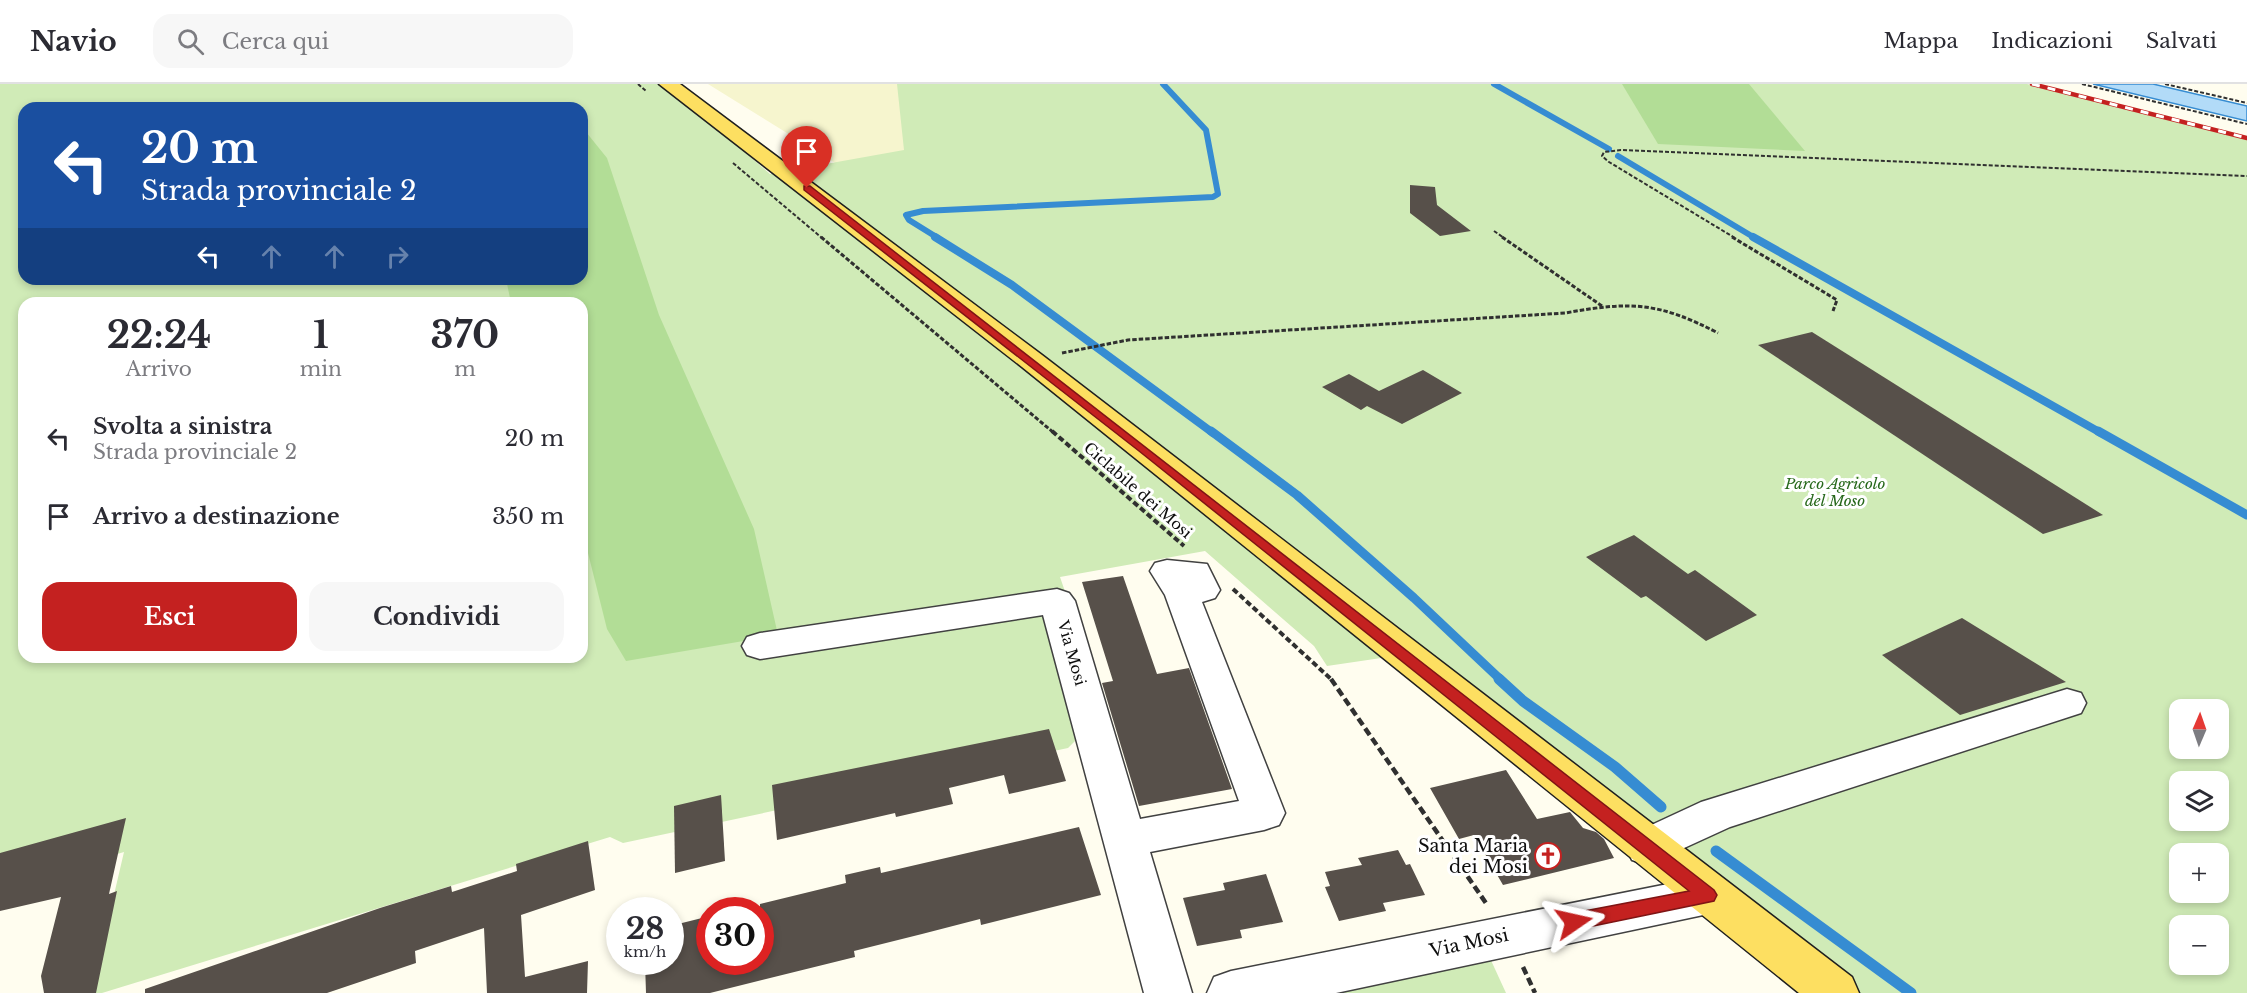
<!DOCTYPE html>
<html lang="it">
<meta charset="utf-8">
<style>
:root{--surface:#fff;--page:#f7f7f7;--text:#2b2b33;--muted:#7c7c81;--line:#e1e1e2;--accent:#c42120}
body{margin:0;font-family:"Libre Baskerville",serif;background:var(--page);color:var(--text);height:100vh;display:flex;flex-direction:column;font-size:22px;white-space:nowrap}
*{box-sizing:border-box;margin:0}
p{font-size:20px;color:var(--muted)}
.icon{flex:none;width:33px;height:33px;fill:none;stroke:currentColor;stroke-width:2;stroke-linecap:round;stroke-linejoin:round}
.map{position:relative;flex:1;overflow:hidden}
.sheet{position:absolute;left:18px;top:213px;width:570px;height:366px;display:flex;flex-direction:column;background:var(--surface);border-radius:18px;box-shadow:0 3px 9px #0003}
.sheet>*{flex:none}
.banner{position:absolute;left:18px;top:18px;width:570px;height:183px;border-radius:18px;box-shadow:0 3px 9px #0003;background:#1a4fa0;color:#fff;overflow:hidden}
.needle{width:39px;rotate:2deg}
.tools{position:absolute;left:2169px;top:615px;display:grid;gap:12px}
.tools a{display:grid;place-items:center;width:60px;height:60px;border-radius:12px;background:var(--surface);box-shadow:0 3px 9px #0003;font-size:30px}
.speed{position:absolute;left:606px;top:813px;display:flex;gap:12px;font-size:30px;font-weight:700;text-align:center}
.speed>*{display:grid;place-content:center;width:78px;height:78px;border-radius:50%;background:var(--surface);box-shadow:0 3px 9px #0003;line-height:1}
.speed small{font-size:15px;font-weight:400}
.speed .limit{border:9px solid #d22;background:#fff;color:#111}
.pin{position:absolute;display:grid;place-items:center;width:51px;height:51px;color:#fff;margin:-62px -26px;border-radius:50% 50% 50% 0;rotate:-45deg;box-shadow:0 0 6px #0007}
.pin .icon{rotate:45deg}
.me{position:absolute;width:66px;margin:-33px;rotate:79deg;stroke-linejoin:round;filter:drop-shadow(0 0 4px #0008)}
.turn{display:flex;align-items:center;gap:21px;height:126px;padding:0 24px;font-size:27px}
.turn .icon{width:78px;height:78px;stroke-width:2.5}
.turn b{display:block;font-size:42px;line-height:51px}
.lanes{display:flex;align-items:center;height:57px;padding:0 24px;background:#0003;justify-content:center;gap:30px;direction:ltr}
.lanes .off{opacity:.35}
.eta{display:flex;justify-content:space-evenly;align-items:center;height:102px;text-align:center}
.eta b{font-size:36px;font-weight:700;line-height:42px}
.cta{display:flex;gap:12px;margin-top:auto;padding:12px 24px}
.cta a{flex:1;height:69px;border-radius:18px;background:var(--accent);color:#fff;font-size:24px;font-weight:700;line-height:69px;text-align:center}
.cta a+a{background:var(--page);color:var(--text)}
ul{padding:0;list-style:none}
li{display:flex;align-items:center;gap:18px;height:78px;padding:0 24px}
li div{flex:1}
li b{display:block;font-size:22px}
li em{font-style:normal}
header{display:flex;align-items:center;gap:36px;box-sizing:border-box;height:84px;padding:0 30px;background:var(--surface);border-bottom:2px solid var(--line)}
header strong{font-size:28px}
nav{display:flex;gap:33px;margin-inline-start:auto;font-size:21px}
.search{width:420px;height:54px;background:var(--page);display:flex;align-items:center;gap:15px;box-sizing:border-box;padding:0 21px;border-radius:18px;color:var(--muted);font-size:22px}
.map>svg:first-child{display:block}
.farmland{fill:#f6f5ce}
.green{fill:#d0ebb7;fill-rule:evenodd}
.forest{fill:#b2dd96}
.water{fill:#b2dbf8;stroke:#368cd2;stroke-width:1.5}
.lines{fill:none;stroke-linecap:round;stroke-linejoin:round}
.stream-far3{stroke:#368cd2;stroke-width:6}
.stream-far2{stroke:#368cd2;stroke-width:8}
.stream-far1{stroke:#368cd2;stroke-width:9}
.stream{stroke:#368cd2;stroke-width:11}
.building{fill:#57504a}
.minor-casing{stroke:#414141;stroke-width:3}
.major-casing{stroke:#1f1f1f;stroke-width:3}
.path-far3{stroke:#303030;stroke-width:2;stroke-dasharray:4 2;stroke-linecap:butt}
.path-far2{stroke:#303030;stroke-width:3;stroke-dasharray:4.5 2;stroke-linecap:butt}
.path-far1{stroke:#303030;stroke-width:4;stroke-dasharray:6 3;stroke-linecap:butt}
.path{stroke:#303030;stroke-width:4.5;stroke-dasharray:8 4;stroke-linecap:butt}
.minor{fill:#fff;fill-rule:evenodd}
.major{fill:#fddf61;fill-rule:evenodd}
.rail-casing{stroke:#c42120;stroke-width:4.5}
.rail{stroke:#fff;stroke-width:3;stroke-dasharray:8;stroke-linecap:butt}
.route{fill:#c42120;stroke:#7f1515;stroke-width:1.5}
.labels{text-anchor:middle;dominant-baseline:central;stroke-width:6;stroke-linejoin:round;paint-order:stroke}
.park-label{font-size:15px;font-style:italic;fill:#28691c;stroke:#fff}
.street-label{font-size:15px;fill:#0e0e0e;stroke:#fff}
.near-poi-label{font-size:18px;fill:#0e0e0e;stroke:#fff;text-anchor:end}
.near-street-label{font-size:18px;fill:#0e0e0e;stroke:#fff}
</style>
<header>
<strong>Navio</strong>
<div class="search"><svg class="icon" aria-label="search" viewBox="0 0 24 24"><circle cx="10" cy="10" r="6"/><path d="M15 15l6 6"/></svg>Cerca qui</div>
<nav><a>Mappa</a><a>Indicazioni</a><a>Salvati</a></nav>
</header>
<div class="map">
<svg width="2247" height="909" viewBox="0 0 2247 909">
<rect width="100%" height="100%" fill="#fffdef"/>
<path class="farmland" d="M708 0H1159L906 123Z"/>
<g class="green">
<path d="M0 0H667L770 90 904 66 897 0H2027L2247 55V909H1809L1388 573 1327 582 1314 562 1205 467 1060 493 1112 645 1081 651 1068 664 623 759 610 753 102 909H91L124 768 0 805ZM24 24H582V195H24ZM24 219H582V573H24ZM2180 626H2218V664H2180ZM2180 698H2218V736H2180ZM2180 770H2218V808H2180ZM2180 842H2218V880H2180Z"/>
<path d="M1489 872 1506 909H1325Z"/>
</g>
<g class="forest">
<path d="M1622 0H1749L1805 67 1658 60Z"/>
<path d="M582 43 607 74 659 231 754 445 778 551 626 577 607 545 582 445V219H511L506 195H582Z"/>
</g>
<path class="water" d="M2093 0H2153L2247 22V37Z"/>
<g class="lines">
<g class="stream-far3">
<path d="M1494 0 1609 65"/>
<path d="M1618 72 1755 154"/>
<path d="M938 154 909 136 906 131 923 127 1213 113 1218 110 1206 46 1163 0"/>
</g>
<g class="stream-far2">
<path d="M935 153 1012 201 1213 349"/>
<path d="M1753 153 2101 349"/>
</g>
<g class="stream-far1">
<path d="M1211 347 1297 411 1414 514 1501 596"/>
<path d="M2098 347 2247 431"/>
</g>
<g class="stream">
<path d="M1499 595 1523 617 1615 683 1661 723"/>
<path d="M1716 767 1911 909"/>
</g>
</g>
<g class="building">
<path d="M1410 101 1435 103 1437 121 1471 147 1440 152 1410 129Z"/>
<path d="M1812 248 2103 431 2043 450 1758 261Z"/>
<path d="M1423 286 1462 309 1402 340 1367 322 1361 326 1322 303 1349 290 1379 307Z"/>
<path d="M1634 451 1688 490 1695 486 1757 531 1706 557 1646 512 1641 514 1586 473Z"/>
<path d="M1123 492 1157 590 1189 584 1232 705 1139 722 1102 599 1113 597 1082 498Z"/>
<path d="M1962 534 2066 598 1960 631 1882 571Z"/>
<path d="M1049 645 1066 697 1009 710 1004 691 949 704 953 720 896 733 895 729 777 756 772 701Z"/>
<path d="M1506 686 1537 735 1570 728 1583 744 1596 748 1604 755 1614 774 1503 801 1474 751 1459 755 1430 704Z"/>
<path d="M721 711 725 777 675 789 674 722Z"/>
<path d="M126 734 109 810 117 807 96 909H44L41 892 61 813 0 827V769Z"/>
<path d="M1079 743 1101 811 981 841 980 835 922 850 854 867 855 873 710 909H646L645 878H670V842L710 832V878H760V820L846 799 845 791 880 783 881 789Z"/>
<path d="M588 757 595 806 521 831 525 893 588 877 587 909H487L484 844 415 867 416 879 327 909H145V905L380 824 451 802 452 808 517 787 516 780Z"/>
<path d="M1398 766 1406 781 1410 780 1425 811 1383 819 1386 827 1339 837 1325 803 1330 802 1325 788 1362 781 1358 774Z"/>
<path d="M1266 790 1283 838 1240 846 1242 854 1197 862 1183 814 1225 806 1223 799Z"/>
</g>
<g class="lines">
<defs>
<g id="minor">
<path d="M1167 476 1207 480 1220 506 1215 514 1202 518 1285 729 1279 741 1264 746 1150 768 1192 909H1144L1043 531 760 575 747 571 742 562 747 553 760 549 1057 505 1069 509 1075 517 1140 735 1239 717 1165 511 1150 487 1155 479Z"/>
<path d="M2067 605 2081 609 2086 619 2081 629 1730 743 1647 781 1632 776 1626 763 1632 750 1701 718Z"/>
<path d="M1708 792 1724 797 1730 811 1724 825 1708 830 1336 909H1207L1214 893 1231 887Z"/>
</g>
<path id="major" d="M659 0H680L1042 271 1852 893 1859 909H1799L1022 283Z"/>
</defs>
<use href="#minor" class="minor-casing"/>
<use href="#major" class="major-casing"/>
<g class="path-far3">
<path d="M638 0 646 7"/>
<path d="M2082 0 2247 40"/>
<path d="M2165 0 2247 19"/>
<path d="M733 79 822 154"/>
<path d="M1494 147 1504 154"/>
<path d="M1735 154 1609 78 1602 72 1604 68 1621 66 2247 92"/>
</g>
<g class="path-far2">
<path d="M821 153 1054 349"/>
<path d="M1502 153 1602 222"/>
<path d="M1732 153 1837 216 1833 227"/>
<path d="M1062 269 1128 256 1565 229C1631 217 1658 218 1718 249"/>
</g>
<g class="path-far1">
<path d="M1052 347 1184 462"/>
<path d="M1233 505 1332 596"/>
</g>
<g class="path">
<path d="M1331 595 1488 822"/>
<path d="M1523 883 1535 909"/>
</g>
<use href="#minor" class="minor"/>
<use href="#major" class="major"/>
<defs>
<path id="rail" d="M2032 0 2247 54"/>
</defs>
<use href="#rail" class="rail-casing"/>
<use href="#rail" class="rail"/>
</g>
<path class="route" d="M804 102H810L1714 806 1717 811 1714 817 1574 846 1568 844 1565 838 1568 832 1574 829 1689 807 1139 367 804 106Z"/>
<defs>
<symbol id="church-ring" viewBox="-11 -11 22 22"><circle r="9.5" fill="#fff" stroke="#c42120" stroke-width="1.5"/><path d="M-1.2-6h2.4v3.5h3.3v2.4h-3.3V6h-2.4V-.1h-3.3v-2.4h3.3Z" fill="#c42120"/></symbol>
</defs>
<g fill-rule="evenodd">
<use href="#church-ring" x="1533" y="757" width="30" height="30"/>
</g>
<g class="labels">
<g class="park-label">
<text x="1835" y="399">Parco Agricolo<tspan x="1835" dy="17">del Moso</tspan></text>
</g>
<g class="street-label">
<text transform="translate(1138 406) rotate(41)">Ciclabile dei Mosi</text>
<text transform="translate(1072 569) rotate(74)">Via Mosi</text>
</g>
<g class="near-poi-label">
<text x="1528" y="762">Santa Maria<tspan x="1528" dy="21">dei Mosi</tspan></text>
</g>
<g class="near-street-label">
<text transform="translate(1469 859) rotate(-12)">Via Mosi</text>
</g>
</g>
</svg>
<div class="tools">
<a><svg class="needle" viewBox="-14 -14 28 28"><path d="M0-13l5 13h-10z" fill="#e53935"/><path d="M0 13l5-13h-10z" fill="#7c7c81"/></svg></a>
<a><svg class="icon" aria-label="layers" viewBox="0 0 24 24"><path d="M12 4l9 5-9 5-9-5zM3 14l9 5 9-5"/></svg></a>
<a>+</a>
<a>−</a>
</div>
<div class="speed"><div>28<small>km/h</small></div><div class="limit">30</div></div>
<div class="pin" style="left:807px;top:104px;background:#d93025"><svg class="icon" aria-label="arrive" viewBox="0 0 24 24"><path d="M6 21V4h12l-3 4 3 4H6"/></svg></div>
<svg class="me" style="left:1574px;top:838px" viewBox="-20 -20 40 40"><path d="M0-17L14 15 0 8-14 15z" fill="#c42120" stroke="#fff" stroke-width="4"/></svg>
<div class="banner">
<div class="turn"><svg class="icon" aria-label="left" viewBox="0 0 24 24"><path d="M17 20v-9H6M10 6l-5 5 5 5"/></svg><div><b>20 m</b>Strada provinciale 2</div></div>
<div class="lanes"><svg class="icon" aria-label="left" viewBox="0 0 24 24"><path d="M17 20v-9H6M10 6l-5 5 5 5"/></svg><svg class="icon off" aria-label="ahead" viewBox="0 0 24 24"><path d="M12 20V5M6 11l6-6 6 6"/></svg><svg class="icon off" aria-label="ahead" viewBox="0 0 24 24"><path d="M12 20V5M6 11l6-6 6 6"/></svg><svg class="icon off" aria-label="right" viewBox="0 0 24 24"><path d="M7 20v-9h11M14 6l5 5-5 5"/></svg></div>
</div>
<section class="sheet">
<div class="eta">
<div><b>22:24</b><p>Arrivo</p></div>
<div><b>1</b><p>min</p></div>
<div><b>370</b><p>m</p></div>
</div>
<ul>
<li><svg class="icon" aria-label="left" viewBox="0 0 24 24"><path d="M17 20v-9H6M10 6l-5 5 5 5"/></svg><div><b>Svolta a sinistra</b><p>Strada provinciale 2</p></div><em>20 m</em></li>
<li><svg class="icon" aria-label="arrive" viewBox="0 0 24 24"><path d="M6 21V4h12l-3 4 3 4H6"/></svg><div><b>Arrivo a destinazione</b></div><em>350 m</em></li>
</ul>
<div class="cta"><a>Esci</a><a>Condividi</a></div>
</section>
</div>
